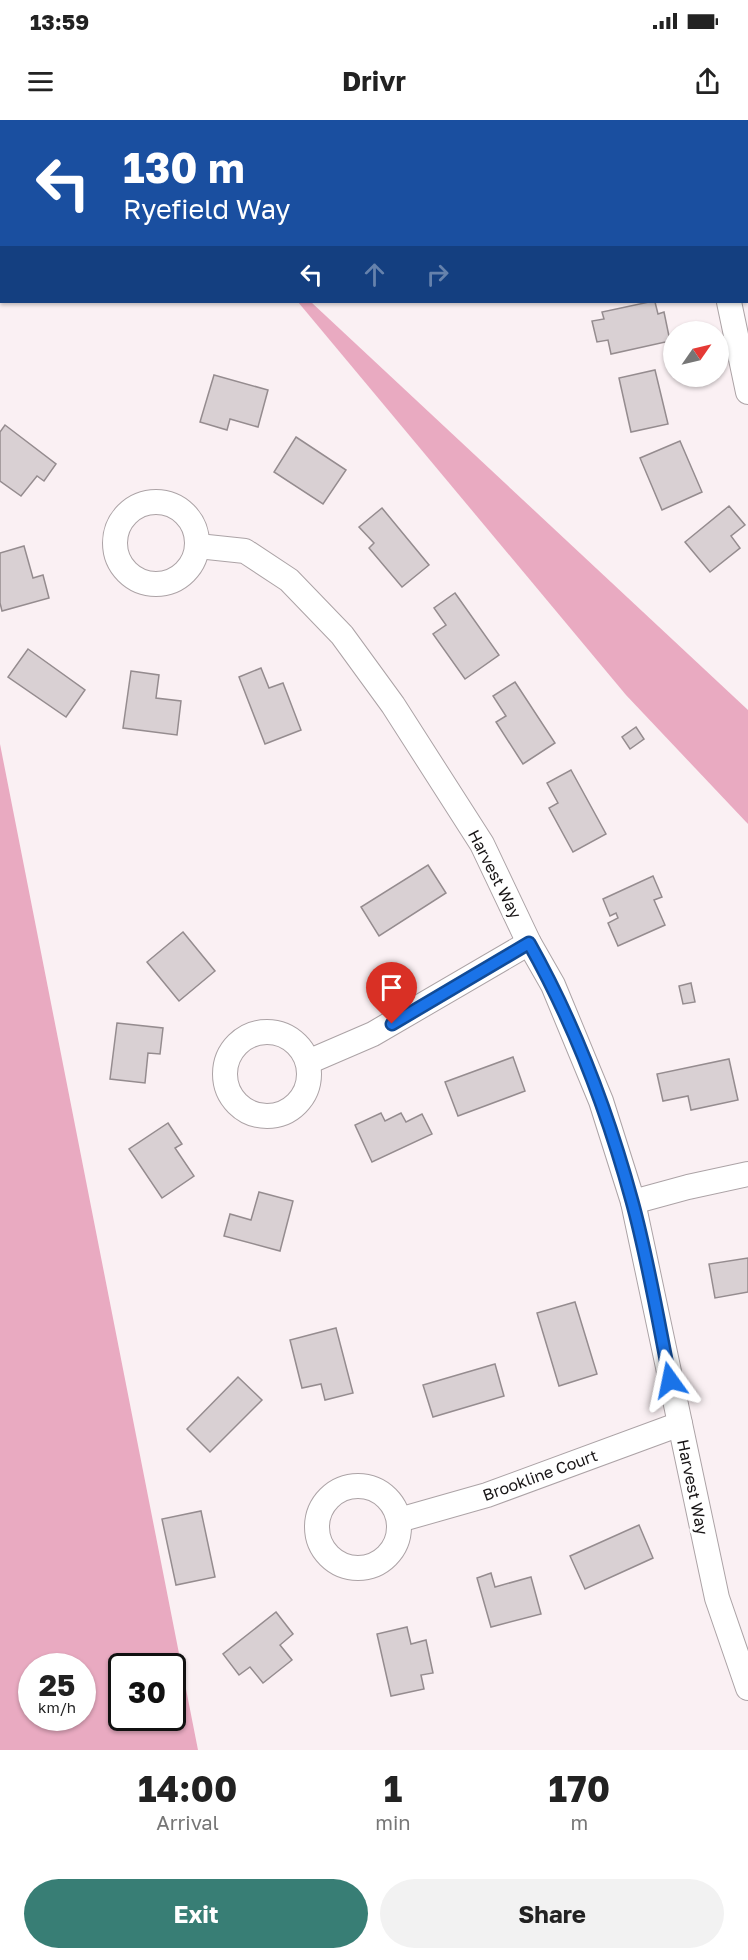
<!DOCTYPE html>
<style>
:root{--surface:#fff;--page:#f2f2f2;--text:#222;--muted:#767676;--accent:#387e75}
body{margin:0;font-family:"Golos Text",sans-serif;background:var(--page);color:var(--text);height:100vh;display:flex;flex-direction:column;font-size:22px;white-space:nowrap}
*{box-sizing:border-box;margin:0}
p{font-size:20px;color:var(--muted)}
.icon{flex:none;width:33px;height:33px;fill:none;stroke:currentColor;stroke-width:2;stroke-linecap:round;stroke-linejoin:round}
.map{position:relative;height:1630px;overflow:hidden}
.panel{display:flex;flex-direction:column;background:var(--surface);flex:1}
.panel>*{flex:none}
.top-card{position:absolute;left:0px;top:0px;width:748px;height:183px;box-shadow:0 2px 4px #0004;background:#1a4fa0;color:#fff;overflow:hidden}
.needle{width:39px;rotate:56deg}
.buttons{position:absolute;left:663px;top:201px;display:grid;gap:12px}
.buttons a{display:grid;place-items:center;width:66px;height:66px;border-radius:50%;background:var(--surface);box-shadow:0 2px 4px #0004;font-size:30px}
.speed{position:absolute;left:18px;top:1533px;display:flex;gap:12px;font-size:30px;font-weight:700;text-align:center}
.speed>*{display:grid;place-content:center;width:78px;height:78px;border-radius:50%;background:var(--surface);box-shadow:0 2px 4px #0004;line-height:1}
.speed small{font-size:15px;font-weight:400}
.speed .limit{border:3px solid #111;border-radius:9px;background:#fff;color:#111}
.pin{position:absolute;display:grid;place-items:center;width:51px;height:51px;color:#fff;margin:-62px -26px;border-radius:50% 50% 50% 0;rotate:-45deg;box-shadow:0 0 6px #0007}
.pin .icon{rotate:45deg}
.me{position:absolute;width:66px;margin:-33px;rotate:348deg;stroke-linejoin:round;filter:drop-shadow(0 0 4px #0008)}
.turn{display:flex;align-items:center;gap:21px;height:126px;padding:0 24px;font-size:27px}
.turn .icon{width:78px;height:78px;stroke-width:2.5}
.turn b{display:block;font-size:42px;line-height:51px}
.lanes{display:flex;align-items:center;height:57px;padding:0 24px;background:#0003;justify-content:center;gap:30px;direction:ltr}
.lanes .off{opacity:.35}
.eta{display:flex;justify-content:space-evenly;align-items:center;height:102px;text-align:center}
.eta b{font-size:36px;font-weight:700;line-height:42px}
.cta{display:flex;gap:12px;margin-top:auto;padding:12px 24px}
.cta a{flex:1;height:69px;border-radius:36px;background:var(--accent);color:#fff;font-size:24px;font-weight:700;line-height:69px;text-align:center}
.cta a+a{background:var(--page);color:var(--text)}
.status{display:flex;justify-content:space-between;align-items:center;height:42px;padding:0 30px;background:var(--surface);direction:ltr}
.status svg{height:16px;fill:currentColor}
header{display:flex;justify-content:space-between;align-items:center;height:78px;padding:0 24px;background:var(--surface);font-size:27px;font-weight:700}
.map>svg:first-child{display:block}
.built{fill:#f5e3e9}
.green{fill:#e9aac1;fill-rule:evenodd}
.building{fill:#d9d0d3;stroke:#958c8f;stroke-width:1.5}
.lines{fill:none;stroke-linecap:round;stroke-linejoin:round}
.service-casing{stroke:#aca3a6;stroke-width:14}
.minor-casing{stroke:#aca3a6;stroke-width:26}
.primary-casing{stroke:#aca3a6;stroke-width:35}
.service{stroke:#fff;stroke-width:12}
.minor{stroke:#fff;stroke-width:24}
.primary{stroke:#fff;stroke-width:33}
.route-casing{stroke:#114b97;stroke-width:15}
.route{stroke:#1a73e8;stroke-width:10}
.labels{text-anchor:middle;dominant-baseline:central;stroke-width:6;stroke-linejoin:round;paint-order:stroke}
.street-label{font-size:16px;fill:#181516;stroke:#fff}
</style>
<div class="status"><b>13:59</b><svg viewBox="0 0 49 12"><path d="M0 12V9h3v3zM5 12V6h3v6zM10 12V3h3v9zM15 12V0h3v12zM26 1h20v11H26zM47 4h2v5h-2z"/></svg></div>
<header><svg class="icon" aria-label="menu" viewBox="0 0 24 24"><path d="M4 6h16M4 12h16M4 18h16"/></svg>Drivr<svg class="icon" aria-label="share" viewBox="0 0 24 24"><path d="M12 15V3M7 8l5-5 5 5M5 13v7h14v-7"/></svg></header>
<div class="map">
<svg width="748" height="1630" viewBox="0 0 748 1630">
<rect width="100%" height="100%" fill="#faf0f3"/>
<path class="built" d="M239 0H579L572 2Z"/>
<g class="green">
<path d="M0 0H239L241 1 2 2 0 90Z"/>
<path d="M298 182H311L748 590V704L626 575Z"/>
<path d="M0 624 198 1630H0ZM32 1546H82V1598H32ZM122 1546H172V1598H122Z"/>
</g>
<g class="building">
<path d="M649 182H655L658 194 664 192 670 221 611 234 608 220 597 222 592 201 604 199 602 192Z"/>
<path d="M655 250 668 304 631 312 619 258Z"/>
<path d="M214 255 268 270 258 307 230 299 227 310 200 302Z"/>
<path d="M5 305 56 344 44 361 37 356 21 376 0 361V312Z"/>
<path d="M296 317 346 350 323 384 274 352Z"/>
<path d="M680 321 702 372 662 390 640 338Z"/>
<path d="M729 386 745 405 731 416 740 428 710 452 685 422Z"/>
<path d="M382 388 429 445 402 467 369 428 374 423 359 407Z"/>
<path d="M24 426 33 458 43 455 49 478 2 491 0 483V433Z"/>
<path d="M455 473 499 535 465 559 433 514 446 505 434 488Z"/>
<path d="M28 529 85 570 66 597 8 557Z"/>
<path d="M261 548 269 568 283 563 301 610 265 624 239 557Z"/>
<path d="M131 551 159 555 156 578 181 581 177 615 123 608Z"/>
<path d="M515 562 555 623 523 644 496 602 506 596 493 576Z"/>
<path d="M636 607 644 619 630 629 622 617Z"/>
<path d="M571 650 606 714 573 732 549 688 558 683 547 663Z"/>
<path d="M428 745 446 773 379 816 361 787Z"/>
<path d="M653 756 662 777 654 780 665 805 618 826 608 803 618 798 616 793 610 796 603 779Z"/>
<path d="M183 812 215 851 179 881 147 842Z"/>
<path d="M691 863 695 882 683 884 679 866Z"/>
<path d="M117 903 163 908 160 934 148 933 145 963 110 959Z"/>
<path d="M513 937 525 971 458 996 445 962Z"/>
<path d="M729 939 738 980 691 990 688 976 663 981 657 954Z"/>
<path d="M381 993 385 1001 401 993 406 1002 422 994 432 1014 372 1042 355 1005Z"/>
<path d="M168 1003 182 1024 175 1028 194 1056 162 1078 129 1029Z"/>
<path d="M259 1072 293 1081 280 1131 224 1116 230 1094 251 1100Z"/>
<path d="M748 1138V1172L715 1178 709 1144Z"/>
<path d="M575 1182 597 1254 559 1266 537 1193Z"/>
<path d="M336 1208 353 1273 325 1280 321 1264 302 1268 290 1220Z"/>
<path d="M495 1244 504 1276 433 1297 423 1265Z"/>
<path d="M238 1257 262 1280 210 1332 187 1309Z"/>
<path d="M201 1391 215 1457 176 1465 162 1399Z"/>
<path d="M639 1405 653 1438 585 1469 570 1436Z"/>
<path d="M491 1453 495 1467 531 1457 541 1494 491 1507 477 1458Z"/>
<path d="M276 1492 293 1514 280 1525 292 1540 263 1563 250 1547 239 1555 223 1534Z"/>
<path d="M407 1507 411 1524 426 1520 433 1553 421 1555 424 1569 391 1576 377 1514Z"/>
</g>
<g class="lines">
<defs>
<g id="service">
<path d="M364 0 365 2"/>
<path d="M691 0V2"/>
</g>
<g id="minor">
<path d="M729 182 748 272"/>
<circle cx="156" cy="423" r="41"/>
<path d="M198 426 245 431 289 460 342 515 393 585 482 724 529 823 553 865 601 981 633 1082 717 1478 748 1568"/>
<circle cx="267" cy="954" r="42"/>
<path d="M308 942 373 914 529 823"/>
<path d="M633 1082 688 1067 748 1054"/>
<circle cx="358" cy="1407" r="41"/>
<path d="M399 1400 487 1375 680 1304"/>
</g>
<g id="primary">
<path d="M711 2 719 0"/>
<path d="M0 146H2"/>
</g>
</defs>
<use href="#service" class="service-casing"/>
<use href="#minor" class="minor-casing"/>
<use href="#primary" class="primary-casing"/>
<use href="#service" class="service"/>
<use href="#minor" class="minor"/>
<use href="#primary" class="primary"/>
</g>
<g class="lines">
<defs>
<path id="route" d="M392 904 529 823C574 903 608 993 632 1081 648 1139 658 1200 670 1260"/>
</defs>
<use href="#route" class="route-casing"/>
<use href="#route" class="route"/>
</g>
<g class="labels">
<g class="street-label">
<text transform="translate(495 754) rotate(63)">Harvest Way</text>
<text transform="translate(540 1355) rotate(-20)">Brookline Court</text>
<text transform="translate(693 1367) rotate(78)">Harvest Way</text>
</g>
</g>
</svg>
<div class="buttons">
<a><svg class="needle" viewBox="-14 -14 28 28"><path d="M0-13l5 13h-10z" fill="#e53935"/><path d="M0 13l5-13h-10z" fill="#767676"/></svg></a>
</div>
<div class="speed"><div>25<small>km/h</small></div><div class="limit">30</div></div>
<div class="pin" style="left:392px;top:904px;background:#d93025"><svg class="icon" aria-label="arrive" viewBox="0 0 24 24"><path d="M6 21V4h12l-3 4 3 4H6"/></svg></div>
<svg class="me" style="left:670px;top:1260px" viewBox="-20 -20 40 40"><path d="M0-17L14 15 0 8-14 15z" fill="#1a73e8" stroke="#fff" stroke-width="4"/></svg>
<div class="top-card">
<div class="turn"><svg class="icon" aria-label="left" viewBox="0 0 24 24"><path d="M17 20v-9H6M10 6l-5 5 5 5"/></svg><div><b>130 m</b>Ryefield Way</div></div>
<div class="lanes"><svg class="icon" aria-label="left" viewBox="0 0 24 24"><path d="M17 20v-9H6M10 6l-5 5 5 5"/></svg><svg class="icon off" aria-label="ahead" viewBox="0 0 24 24"><path d="M12 20V5M6 11l6-6 6 6"/></svg><svg class="icon off" aria-label="right" viewBox="0 0 24 24"><path d="M7 20v-9h11M14 6l5 5-5 5"/></svg></div>
</div>
</div>
<section class="panel">
<div class="eta">
<div><b>14:00</b><p>Arrival</p></div>
<div><b>1</b><p>min</p></div>
<div><b>170</b><p>m</p></div>
</div>
<div class="cta"><a>Exit</a><a>Share</a></div>
</section>
